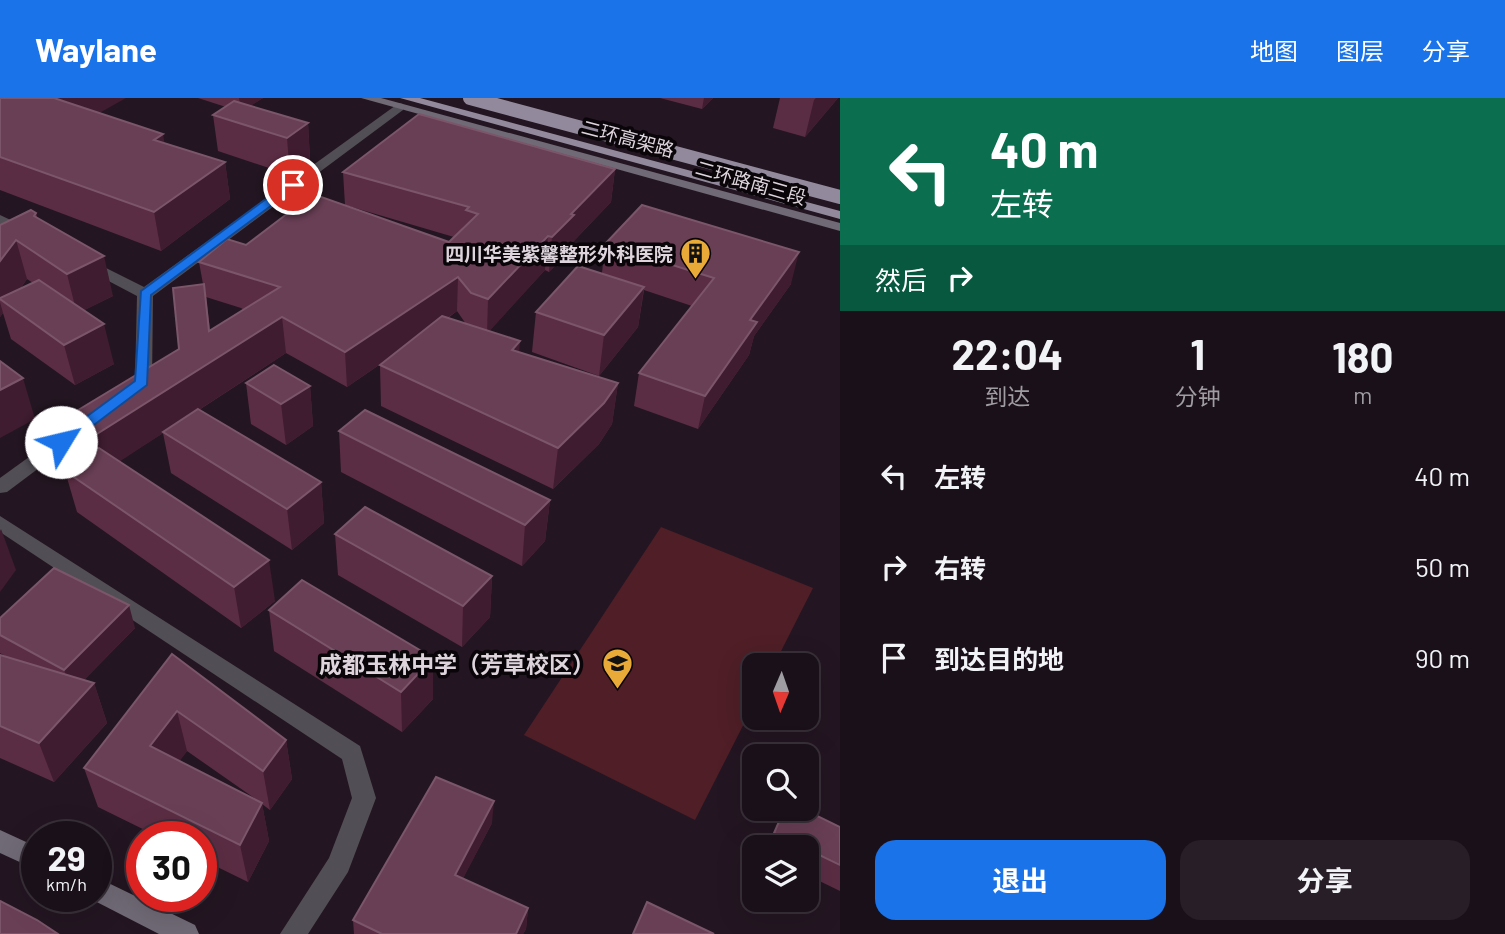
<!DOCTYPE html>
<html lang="zh">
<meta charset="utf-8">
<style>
:root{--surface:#1a101a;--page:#271e27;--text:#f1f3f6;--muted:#9f9da2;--line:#383039;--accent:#1a73e8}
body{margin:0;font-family:Barlow,"Noto Sans SC",sans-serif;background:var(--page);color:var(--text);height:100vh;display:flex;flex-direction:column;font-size:26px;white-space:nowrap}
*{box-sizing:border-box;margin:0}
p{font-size:23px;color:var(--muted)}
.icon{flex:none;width:38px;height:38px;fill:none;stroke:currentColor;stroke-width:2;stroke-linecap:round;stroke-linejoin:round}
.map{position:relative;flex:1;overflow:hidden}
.side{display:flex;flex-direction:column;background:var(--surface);width:665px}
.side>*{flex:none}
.guide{background:#0b6e4f;color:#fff;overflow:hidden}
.needle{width:46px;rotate:182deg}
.buttons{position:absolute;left:742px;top:555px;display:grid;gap:14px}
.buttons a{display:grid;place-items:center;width:77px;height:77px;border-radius:14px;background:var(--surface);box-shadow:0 7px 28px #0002,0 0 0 2px var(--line);font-size:35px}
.speed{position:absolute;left:21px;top:723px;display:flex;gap:14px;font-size:35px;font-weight:700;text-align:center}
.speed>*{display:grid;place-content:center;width:91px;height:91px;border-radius:50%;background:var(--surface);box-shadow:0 7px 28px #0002,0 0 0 2px var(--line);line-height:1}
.speed small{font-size:18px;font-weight:400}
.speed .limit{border:10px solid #d22;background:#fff;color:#111}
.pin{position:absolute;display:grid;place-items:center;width:60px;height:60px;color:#fff;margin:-30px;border:4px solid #fff;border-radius:50%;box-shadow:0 2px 7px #0007}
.me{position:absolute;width:77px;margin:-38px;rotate:54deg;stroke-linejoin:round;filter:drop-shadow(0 0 5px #0008)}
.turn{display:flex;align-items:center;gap:24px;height:147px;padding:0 35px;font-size:32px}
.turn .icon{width:91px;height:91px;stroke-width:2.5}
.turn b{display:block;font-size:49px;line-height:60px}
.then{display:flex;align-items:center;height:66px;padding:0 35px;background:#0003;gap:14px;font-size:26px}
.eta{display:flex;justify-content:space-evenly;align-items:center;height:119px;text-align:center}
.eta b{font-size:42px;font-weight:700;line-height:49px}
.cta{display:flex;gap:14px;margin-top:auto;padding:14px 35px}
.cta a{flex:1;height:80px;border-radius:21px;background:var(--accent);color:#fff;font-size:28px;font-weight:700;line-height:80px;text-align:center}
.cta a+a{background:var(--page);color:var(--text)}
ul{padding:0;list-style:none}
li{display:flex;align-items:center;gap:21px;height:91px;padding:0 35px}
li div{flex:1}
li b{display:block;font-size:26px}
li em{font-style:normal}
header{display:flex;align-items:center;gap:42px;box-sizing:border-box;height:98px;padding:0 35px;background:var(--accent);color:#fff}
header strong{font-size:33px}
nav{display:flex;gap:38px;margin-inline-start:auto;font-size:24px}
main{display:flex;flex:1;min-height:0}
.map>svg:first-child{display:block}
.green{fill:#4f1e26}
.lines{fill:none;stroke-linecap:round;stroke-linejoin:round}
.minor{fill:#524e56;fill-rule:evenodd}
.secondary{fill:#706a76;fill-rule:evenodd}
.trunk{fill:#928a9c;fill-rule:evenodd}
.trunk-bridge{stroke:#928a9c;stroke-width:14}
.wall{fill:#5b2d44;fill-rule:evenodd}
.shaded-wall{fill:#3f1c30}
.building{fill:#693f55;stroke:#7b566a;stroke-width:2}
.route{fill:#1a73e8;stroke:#114b97;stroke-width:2}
.labels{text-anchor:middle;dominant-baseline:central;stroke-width:7;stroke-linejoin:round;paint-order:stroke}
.far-street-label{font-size:19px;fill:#ddd4dc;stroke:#090509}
.far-poi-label{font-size:19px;font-weight:bold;fill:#ddd4dc;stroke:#090509;text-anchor:end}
.poi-label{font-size:23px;font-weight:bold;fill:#ddd4dc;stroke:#090509;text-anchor:end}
</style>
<header>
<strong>Waylane</strong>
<nav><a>地图</a><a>图层</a><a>分享</a></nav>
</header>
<main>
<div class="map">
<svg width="840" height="836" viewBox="0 0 840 836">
<rect width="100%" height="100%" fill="#231622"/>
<path class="green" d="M661 429 813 490 774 567H754V606L695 722 524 637Z"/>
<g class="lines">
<g class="minor">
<path d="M399 5 403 6V12L153 198 152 284 136 297H124L121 293 135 282 137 198 82 169 79 166 82 163H92L144 189Z"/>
<path d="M0 117 34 133 36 136 34 139H24L0 127Z"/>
<path d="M89 318 98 324 95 328 7 394 0 395V380L83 320Z"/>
<path d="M0 418 360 648 376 700 348 774 308 836H280L329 760 352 700 342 661 0 434Z"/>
</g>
<g class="secondary">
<path d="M361 0H381L840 125V133Z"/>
<path d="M0 732 37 749V772L0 755Z"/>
<path d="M96 779 195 827 199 836H159L87 799 96 798Z"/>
</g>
<path class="trunk" d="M400 0H420L840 113V121Z"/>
<path class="trunk-bridge" d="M470 0 840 99"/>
</g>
<g class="wall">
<path d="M0 0 100 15 164 45 225 64 230 101 161 153 0 92Z"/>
<path d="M198 0H263L250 8 308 25 310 62 290 77 218 53 213 17 226 9Z"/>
<path d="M660 0H713L702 11Z"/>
<path d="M780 0H838L805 39 773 30Z"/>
<path d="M615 71 611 104 571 146V151L549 174 545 172 489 233 519 254 618 285 612 326 599 346 553 391 381 308 380 267 385 263 347 289 286 255 199 312 321 384 324 425 292 452 171 375 163 335 119 363 275 503 241 530 77 414 65 373 82 361 75 356 65 320 179 251 203 186 199 164 246 147 449 144 454 139 345 107 343 74ZM206 199 241 210 244 212 210 232ZM457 213 466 226 448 220Z"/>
<path d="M36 115 37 119 113 198 84 212 114 266 75 287 11 241 3 215 0 219V127ZM27 181 33 185 20 191Z"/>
<path d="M605 146 791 186 754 238 749 257 698 331 634 308 639 275 692 208 644 192 638 229 599 278 532 254 536 214 602 175Z"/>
<path d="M246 285 310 288 313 328 286 347 251 326Z"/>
<path d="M339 333 550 402 545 443 522 468 341 374Z"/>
<path d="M335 436 492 478 490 519 462 549 338 477Z"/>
<path d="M269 512 433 560V601L402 634 274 553Z"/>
<path d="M0 520 135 530 84 582 94 585 107 625 54 684 0 660V557L7 559 0 555Z"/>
<path d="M172 556 286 642 292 681 270 712 262 706 269 743 248 784 201 761V738H157L98 709 84 670ZM187 653 257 702 179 663Z"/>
<path d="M785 710 840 729V793L807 777V749H769Z"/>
<path d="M492 725 463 780 528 810 526 831 523 836H354L353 822Z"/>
</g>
<g class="shaded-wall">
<path d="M54 0H126L62 36Z"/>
<path d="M239 0H263L241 14Z"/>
<path d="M704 0H713L702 11Z"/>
<path d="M816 0H838L805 39 814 2Z"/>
<path d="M308 25 310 62 290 77 287 40Z"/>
<path d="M163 36 169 73 154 42Z"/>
<path d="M225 64 230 101 161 153 154 114Z"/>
<path d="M615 71 611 104 571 146V151L549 174 552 139 571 116Z"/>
<path d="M548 138 545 172 487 236 488 201Z"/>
<path d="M16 142 27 181 8 207 0 201V163Z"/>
<path d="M799 154 791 186 754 238 749 257 698 331 705 298 750 222Z"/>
<path d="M104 158 113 198 77 216 67 176Z"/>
<path d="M458 179 457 213 347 289 345 254Z"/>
<path d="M204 186 214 262 282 219 286 255 102 375 92 339 209 233Z"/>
<path d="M644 189 638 229 599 278 604 237Z"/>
<path d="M0 204 3 215 0 219Z"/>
<path d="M104 226 114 266 75 287 64 247Z"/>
<path d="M520 243 517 283 512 252Z"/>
<path d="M23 280 35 321 0 340V292Z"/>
<path d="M618 285 612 326 599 346 553 391 558 350Z"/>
<path d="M310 288 313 328 286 347 281 306Z"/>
<path d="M321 384 324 425 292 452 287 411Z"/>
<path d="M550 402 545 443 522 468 525 427Z"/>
<path d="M1 431 16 472 0 494V433Z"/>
<path d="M269 462 275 503 241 530 234 489Z"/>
<path d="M492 478 490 519 462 549 463 508Z"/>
<path d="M129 507 135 530 72 594 64 572Z"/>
<path d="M433 560V601L402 634 401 594Z"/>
<path d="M94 585 107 625 54 684 39 645Z"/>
<path d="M177 613 187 653 161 688 150 648Z"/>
<path d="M286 642 292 681 270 712 263 673Z"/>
<path d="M494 703 492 725 454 798 455 777Z"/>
<path d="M262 705 269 743 248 784 240 747Z"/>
<path d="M528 810 526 831 523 836H516Z"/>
</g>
<g class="building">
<path d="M0 0H54L163 36 154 42 225 64 154 114 0 59Z"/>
<path d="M234 3 308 25 287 40 213 17Z"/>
<path d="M419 16 615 71 571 116 574 117 552 139 548 138 488 201 471 195 458 179 345 254 282 219 92 339 65 320 179 251 173 190 204 186 209 233 280 189 199 164 227 141 246 147 313 96 449 144 478 116 466 112 469 109 343 74Z"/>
<path d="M642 107 799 154 750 222 757 224 705 298 639 275 714 180 605 146Z"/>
<path d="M31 112 36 115 34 118 104 158 67 176 16 142 0 163V127Z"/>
<path d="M578 168 644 189 604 237 536 214Z"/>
<path d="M39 182 104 226 64 247 0 201V200Z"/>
<path d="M442 218 520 243 512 252 618 285 604 305 558 350 380 267Z"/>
<path d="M0 263 23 280 0 292Z"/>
<path d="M274 267 310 288 281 306 246 285Z"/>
<path d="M198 311 321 384 287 411 163 334Z"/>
<path d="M365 312 550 402 525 427 339 333Z"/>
<path d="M99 350 269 462 234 489 65 373Z"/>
<path d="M365 409 492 478 463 508 335 436Z"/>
<path d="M54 470 129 507 64 572 0 537V520Z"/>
<path d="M302 482 433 560 401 594 269 512Z"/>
<path d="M172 556 286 642 263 673 177 613 150 648 262 705 240 747 84 670Z"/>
<path d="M0 557 94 585 39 645 0 628Z"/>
<path d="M436 679 494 703 455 777 528 810 516 836H382L353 822Z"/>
<path d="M785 710H801L840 729V767L807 751V749H803L774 735Z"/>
<path d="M0 803 37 822 58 836H0Z"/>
<path d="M647 804 714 836H633Z"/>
</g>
<path class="route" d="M289 84 299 87 151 197 147 287 66 348H56L54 344 56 341 135 283 141 193Z"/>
<defs>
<symbol id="building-pin" viewBox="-11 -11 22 30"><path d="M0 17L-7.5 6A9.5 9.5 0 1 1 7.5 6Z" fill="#eaaa38" stroke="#090509"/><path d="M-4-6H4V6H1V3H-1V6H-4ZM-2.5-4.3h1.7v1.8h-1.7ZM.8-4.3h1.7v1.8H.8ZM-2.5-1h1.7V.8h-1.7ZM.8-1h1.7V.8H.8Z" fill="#111"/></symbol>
<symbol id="school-pin" viewBox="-11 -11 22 30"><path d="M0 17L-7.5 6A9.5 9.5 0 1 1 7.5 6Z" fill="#eaaa38" stroke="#090509"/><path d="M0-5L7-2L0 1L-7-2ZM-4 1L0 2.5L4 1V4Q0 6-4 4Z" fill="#111"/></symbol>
</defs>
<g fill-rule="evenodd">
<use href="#building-pin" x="678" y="138" width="35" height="47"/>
<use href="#school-pin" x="600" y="548" width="35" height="47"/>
</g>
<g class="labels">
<g class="far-street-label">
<text transform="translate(628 40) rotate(15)">二环高架路</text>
<text transform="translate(751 84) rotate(16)">二环路南三段</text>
</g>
<g class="far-poi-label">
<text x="673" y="155">四川华美紫馨整形外科医院</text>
</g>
<g class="poi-label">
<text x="595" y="566">成都玉林中学（芳草校区）</text>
</g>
</g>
</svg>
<div class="buttons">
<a><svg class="needle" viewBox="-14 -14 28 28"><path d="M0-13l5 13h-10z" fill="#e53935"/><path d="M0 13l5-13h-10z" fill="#9f9da2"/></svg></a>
<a><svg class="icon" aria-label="search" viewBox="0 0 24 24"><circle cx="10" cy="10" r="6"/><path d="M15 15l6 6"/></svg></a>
<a><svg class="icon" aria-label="layers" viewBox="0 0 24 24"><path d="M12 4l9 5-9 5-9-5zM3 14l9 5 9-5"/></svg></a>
</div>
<div class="speed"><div>29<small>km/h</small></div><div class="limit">30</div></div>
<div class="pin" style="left:293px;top:87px;background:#d93025"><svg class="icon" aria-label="arrive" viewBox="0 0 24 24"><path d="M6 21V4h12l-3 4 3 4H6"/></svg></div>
<svg class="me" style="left:61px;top:344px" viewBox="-20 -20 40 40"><circle r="19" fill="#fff"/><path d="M0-13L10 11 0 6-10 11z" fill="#1a73e8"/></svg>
</div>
<section class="side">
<div class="guide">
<div class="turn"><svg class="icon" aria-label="left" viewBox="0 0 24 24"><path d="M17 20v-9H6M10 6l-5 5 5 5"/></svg><div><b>40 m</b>左转</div></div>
<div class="then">然后<svg class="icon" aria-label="right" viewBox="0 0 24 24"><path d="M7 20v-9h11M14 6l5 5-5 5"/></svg></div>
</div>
<div class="eta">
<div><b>22:04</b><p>到达</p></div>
<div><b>1</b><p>分钟</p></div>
<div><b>180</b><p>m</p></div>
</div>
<ul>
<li><svg class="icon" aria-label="left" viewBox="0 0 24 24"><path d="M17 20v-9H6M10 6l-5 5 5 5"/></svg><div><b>左转</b></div><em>40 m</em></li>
<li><svg class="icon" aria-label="right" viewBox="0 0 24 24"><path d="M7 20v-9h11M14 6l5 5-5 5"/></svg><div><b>右转</b></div><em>50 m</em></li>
<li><svg class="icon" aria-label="arrive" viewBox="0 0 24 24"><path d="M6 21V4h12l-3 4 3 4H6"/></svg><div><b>到达目的地</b></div><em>90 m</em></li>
</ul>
<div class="cta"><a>退出</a><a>分享</a></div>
</section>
</main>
